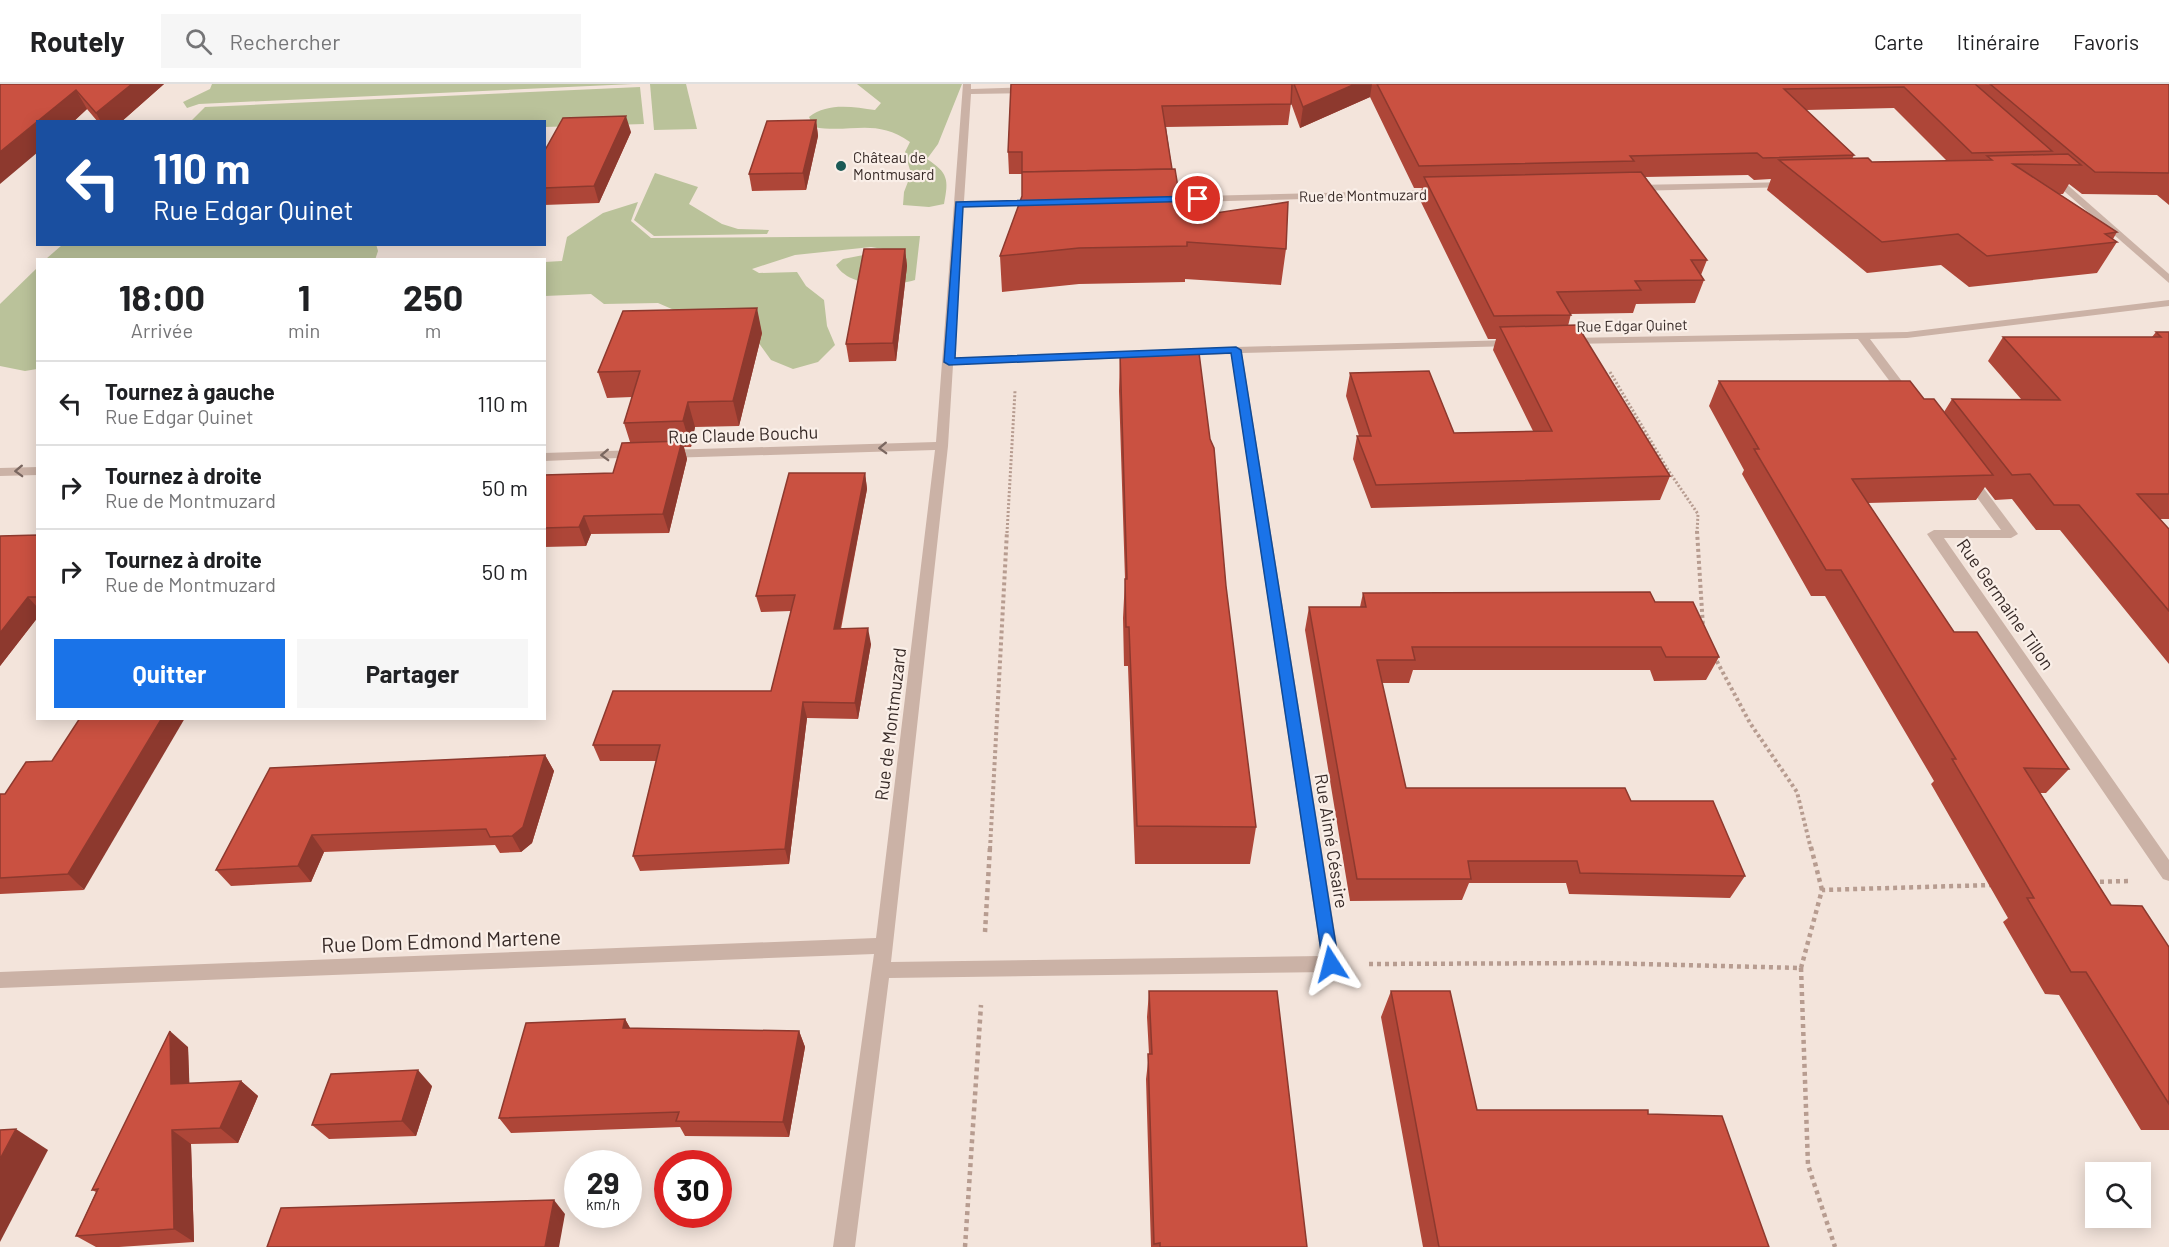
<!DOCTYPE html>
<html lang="fr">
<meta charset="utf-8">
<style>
:root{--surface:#fff;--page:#f6f6f6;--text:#202124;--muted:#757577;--line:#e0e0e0;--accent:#1a73e8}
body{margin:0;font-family:Barlow,sans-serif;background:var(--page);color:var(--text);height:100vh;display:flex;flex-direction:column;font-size:22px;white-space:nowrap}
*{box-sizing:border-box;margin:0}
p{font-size:20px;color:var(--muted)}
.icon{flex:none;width:33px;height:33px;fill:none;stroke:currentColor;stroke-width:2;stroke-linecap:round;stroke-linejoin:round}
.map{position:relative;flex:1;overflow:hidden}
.details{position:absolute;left:36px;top:174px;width:510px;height:462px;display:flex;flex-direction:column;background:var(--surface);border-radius:0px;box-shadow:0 3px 15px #0003}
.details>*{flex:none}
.guide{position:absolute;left:36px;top:36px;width:510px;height:126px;border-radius:0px;box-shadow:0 3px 15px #0003;background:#1a4fa0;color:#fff;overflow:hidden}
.tools{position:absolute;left:2085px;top:1078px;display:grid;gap:12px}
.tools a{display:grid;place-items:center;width:66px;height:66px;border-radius:0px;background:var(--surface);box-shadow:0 3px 15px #0003;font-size:30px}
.speed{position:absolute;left:564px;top:1066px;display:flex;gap:12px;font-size:30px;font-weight:700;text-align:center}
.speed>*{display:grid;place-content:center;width:78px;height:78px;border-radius:50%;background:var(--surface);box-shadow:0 3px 15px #0003;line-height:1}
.speed small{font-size:15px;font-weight:400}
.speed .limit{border:9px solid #d22;background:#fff;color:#111}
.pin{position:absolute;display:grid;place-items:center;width:51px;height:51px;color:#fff;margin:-26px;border:3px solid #fff;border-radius:50%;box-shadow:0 2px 6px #0007}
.me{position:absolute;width:66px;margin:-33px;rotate:351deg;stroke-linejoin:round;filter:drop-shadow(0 0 4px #0008)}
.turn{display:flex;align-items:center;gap:21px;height:126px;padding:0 18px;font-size:27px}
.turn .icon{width:78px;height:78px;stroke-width:2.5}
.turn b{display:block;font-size:42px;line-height:51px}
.eta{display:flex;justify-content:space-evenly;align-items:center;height:102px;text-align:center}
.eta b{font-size:36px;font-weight:700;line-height:42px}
.button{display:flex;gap:12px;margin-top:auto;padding:12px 18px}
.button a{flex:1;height:69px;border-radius:0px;background:var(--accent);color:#fff;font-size:24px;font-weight:700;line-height:69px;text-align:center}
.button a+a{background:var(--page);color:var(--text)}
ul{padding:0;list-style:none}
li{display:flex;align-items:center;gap:18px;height:84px;padding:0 18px;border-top:2px solid var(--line)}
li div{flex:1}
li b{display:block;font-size:22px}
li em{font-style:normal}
header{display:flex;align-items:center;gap:36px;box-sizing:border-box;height:84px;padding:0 30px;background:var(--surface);border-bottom:2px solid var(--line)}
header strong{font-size:28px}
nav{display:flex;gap:33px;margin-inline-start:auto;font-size:21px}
.search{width:420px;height:54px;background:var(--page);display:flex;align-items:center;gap:15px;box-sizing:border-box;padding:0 21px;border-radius:0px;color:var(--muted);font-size:22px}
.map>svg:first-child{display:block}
.green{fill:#bac29a}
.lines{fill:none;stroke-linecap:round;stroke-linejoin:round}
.path-far2{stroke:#b79c90;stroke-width:3;stroke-dasharray:2 2;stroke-linecap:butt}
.path-far1{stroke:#b79c90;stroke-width:4;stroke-dasharray:3 3;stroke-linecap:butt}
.path{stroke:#b79c90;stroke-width:4.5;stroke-dasharray:4 4;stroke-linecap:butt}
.street{fill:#cbb2a6;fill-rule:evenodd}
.wall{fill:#ae4638;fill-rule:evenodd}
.shaded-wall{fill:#8d392e}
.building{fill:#ca5141;stroke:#8d392e;stroke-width:1.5}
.oneway{stroke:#7a6760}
.route{fill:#1a73e8;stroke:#114b97;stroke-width:1.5}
.poi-dot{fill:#1b5a56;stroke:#faefe8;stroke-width:2}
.labels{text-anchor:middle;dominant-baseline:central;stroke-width:4.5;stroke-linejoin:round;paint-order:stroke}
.far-poi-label{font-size:15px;fill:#372a27;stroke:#faefe8;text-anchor:start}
.far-street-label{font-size:15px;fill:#372a27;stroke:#faefe8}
.street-label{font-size:18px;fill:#372a27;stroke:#faefe8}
.near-street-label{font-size:21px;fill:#372a27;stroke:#faefe8}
</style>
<header>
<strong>Routely</strong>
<div class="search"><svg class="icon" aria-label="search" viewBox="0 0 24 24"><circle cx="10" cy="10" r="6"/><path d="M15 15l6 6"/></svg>Rechercher</div>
<nav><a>Carte</a><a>Itinéraire</a><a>Favoris</a></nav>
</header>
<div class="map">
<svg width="2169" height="1163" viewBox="0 0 2169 1163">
<rect width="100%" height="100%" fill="#f3e4db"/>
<g class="green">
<path d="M212 0H633L199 20 187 24 183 18 210 5Z"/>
<path d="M650 0H686L697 45 654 46Z"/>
<path d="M857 0H962L938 60 927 75C948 89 949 95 944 120L929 123 903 121 904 108 911 90 905 68 910 58C875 33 850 50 814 43L809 33C828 18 853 23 875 26L881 19Z"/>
<path d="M640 3 644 40 545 43 544 38H190L205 23Z"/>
<path d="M655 89 698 103 689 120 722 140 738 145 769 146 767 150 654 152 634 136Z"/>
<path d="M638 118 631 137 651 154 920 152 915 196C892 203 850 204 836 181L843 175 879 168 883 165 871 163 795 171 752 185 759 189 797 188 806 202 824 216 827 242 835 261 818 278 793 285 771 276 758 258 711 242 658 219 604 220 591 210 545 212 544 178 562 177 567 153 603 129Z"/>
<path d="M62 161 376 160 378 167 375 176 46 175Z"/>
<path d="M37 184V285L25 287 0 282V220Z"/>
</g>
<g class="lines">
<g class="path-far2">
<path d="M1610 288 1668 386 1698 430 1697 449"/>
<path d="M1007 449 1015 307"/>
</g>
<g class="path-far1">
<path d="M1697 447 1703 543"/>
<path d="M1714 572 1750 639 1797 708 1811 765"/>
<path d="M990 765 1007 447"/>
</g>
<g class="path">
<path d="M1811 763 1822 806"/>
<path d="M2092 798 2129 797"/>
<path d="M985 848 990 763"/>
<path d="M1369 880 1600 879 1801 884 1822 806 1991 801"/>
<path d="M1801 884 1808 1081 1835 1163"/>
<path d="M965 1163 981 921"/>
</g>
<g class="street">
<path d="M963 0H971V5L1030 3 1034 6 1030 9 971 10 964 117 1040 116 1045 119 1040 122 963 123 954 274 1236 263 1514 256 1520 259 1514 262 1242 269 1340 880 1337 886 1331 888 889 894 855 1163H833L874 870 0 904V888L876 854 935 366 666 374 660 370 666 366 936 358ZM1231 270 1321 872 891 878 948 362 953 281Z"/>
<path d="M2048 89H2054L2169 190V199L2048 93Z"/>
<path d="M1790 98 1795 101 1793 103 1634 107 1629 104 1634 101Z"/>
<path d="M1439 106 1444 109 1442 111 1160 119 1155 116 1160 113Z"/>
<path d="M2169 216V222L1907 254 1870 255 1913 312 1907 316 1903 315 1858 255 1568 260 1562 257 1568 254 1907 248Z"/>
<path d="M639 366 645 370 643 373 544 377V369Z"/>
<path d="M38 383V391L0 392V384Z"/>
<path d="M1968 389 1973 390 2018 450 2011 454H1944L2169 776V797L2163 795 1927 450 1934 446H2001L1962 393Z"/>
</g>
</g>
<g class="wall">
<path d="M0 0H164L121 38H98L87 25 73 38H38Z"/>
<path d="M1011 0H2169V121L2157 111 2082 110 2069 100 2063 110H2059L2117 148 2113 155 2117 158 2097 189 1969 203 1941 181 1867 189 1767 106 1771 95 1754 96 1748 91 1645 93 1707 176 1701 191 1704 196 1695 219 1636 220 1633 229 1571 230 1568 242 1670 392 1660 416 1371 424 1353 375 1357 352H1359L1346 312 1350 289 1454 349 1533 347 1493 266 1496 255H1488L1419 114 1422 104H1414L1370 13 1300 44 1291 19 1288 41 1166 43 1172 85 1183 134 1286 165 1281 201 1185 195V198L1079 200 1002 208 1000 172 1022 112V90H1009L1008 68ZM1894 24 1947 77 1872 78 1852 75 1854 71 1806 26Z"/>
<path d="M816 36 818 52 806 106 752 107 749 90Z"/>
<path d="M631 48 599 119 544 121V68Z"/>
<path d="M905 165 907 182 896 277 849 278 846 260Z"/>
<path d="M2156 248H2169V435H2160L2169 445V580L2060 446H2036L2012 415 1995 416 1985 403 1976 416 1868 419 1954 548 2069 685 2046 709H2040L2111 821 2169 863V1046H2141L2059 911 2045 910 2003 838 2008 834 1931 700 1934 697 1825 512H1811L1742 390 1744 386 1709 322 1719 297 1924 315 1944 328 1952 315H2021L1988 277 2003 253H2152Z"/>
<path d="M762 249 739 342 695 343 691 363H684L687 375 669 449 591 450 586 462 544 463V391L613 389 630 358 624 339 632 313 607 314 598 288Z"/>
<path d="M1120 269 1226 502 1256 743 1250 780H1135L1128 582H1124L1123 534 1125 495 1119 307Z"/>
<path d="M865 389 867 405 841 545 871 560 858 635 807 634 789 780 640 787 633 772 656 677H600L593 661 771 607 791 527 761 528 756 512Z"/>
<path d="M38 451V533L0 582V452Z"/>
<path d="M1363 509 1655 518 1719 573 1706 596 1654 597 1650 586H1413L1409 599H1382L1406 704 1631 717 1745 792 1730 814 1569 810 1566 799H1469L1462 816 1350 817 1305 546 1309 523H1360Z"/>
<path d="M545 671 554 687 532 759 521 768 500 769 495 761 324 768 311 798 231 802 216 786 270 684Z"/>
<path d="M0 710 84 806 0 810Z"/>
<path d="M1149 907 1307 1163H1151L1146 995 1149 970 1147 933Z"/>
<path d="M1391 907 1477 1026 1648 1030 1769 1163H1423L1381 933Z"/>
<path d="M625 935 630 944 799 947 805 963 789 1053 685 1052 680 1043 511 1049 499 1034Z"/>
<path d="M188 963 189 1000 241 997 258 1012 238 1059 191 1060 194 1158 119 1163H96L76 1152 96 1108 92 1106Z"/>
<path d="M432 1002 416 1052 329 1055 312 1041Z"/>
</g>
<g class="shaded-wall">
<path d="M132 0H164L121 38H101L96 29Z"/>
<path d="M1355 0H1372L1370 13 1300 44 1303 23Z"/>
<path d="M76 6 87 25 73 38H38V68L0 100V68Z"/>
<path d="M626 32 631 48 599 119 594 102Z"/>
<path d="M816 36 818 52 806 106 803 89Z"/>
<path d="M905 165 907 182 896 277 893 259Z"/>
<path d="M757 224 762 249 739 342 733 317Z"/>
<path d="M688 318 695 343 691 363 683 337Z"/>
<path d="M682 357 687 375 669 449 663 430Z"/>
<path d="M865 389 867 405 837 561 834 545Z"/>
<path d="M584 432 591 450 586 462 579 443Z"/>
<path d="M28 513 38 524V533L0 582V549Z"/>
<path d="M868 544 871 560 858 635 855 619Z"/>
<path d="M803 618 807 634 789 780 785 765Z"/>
<path d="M162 634H185L84 806 68 790Z"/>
<path d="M545 671 554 687 532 759 521 768 512 752Z"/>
<path d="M312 751 324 768 311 798 298 782Z"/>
<path d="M625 935 634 951 623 944Z"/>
<path d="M170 947 188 963 190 1015 171 1000Z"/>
<path d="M799 947 805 963 789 1053 783 1038Z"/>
<path d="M418 986 432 1002 416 1052 402 1037Z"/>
<path d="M241 997 258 1012 238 1059 220 1044Z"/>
<path d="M16 1045 48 1066 0 1158V1075Z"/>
<path d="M172 1046 191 1060 194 1158 174 1145Z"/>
<path d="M554 1116 565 1130 559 1163H545Z"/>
</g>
<g class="building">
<path d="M0 0H132L96 29 76 6 0 68Z"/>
<path d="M1011 0H1292L1291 20 1162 22 1172 85 1022 88V68H1008Z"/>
<path d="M1294 0H1355L1303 23Z"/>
<path d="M1377 0H1975L2052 67 1972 69 1904 3 1784 5 1854 71 1763 74 1757 69 1630 72 1634 77 1419 82Z"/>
<path d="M1990 0H2169V89L2095 88Z"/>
<path d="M626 32 594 102 544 104V68L563 34Z"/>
<path d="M816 36 803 89 749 90 767 37Z"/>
<path d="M2068 70 2081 81 2013 80 2117 148 2105 150 2117 158 1987 172 1958 150 1882 158 1779 76 1868 74 1872 78 1992 76 1987 72Z"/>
<path d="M1175 85 1183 134 1288 118 1286 165 1187 158V162L1079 164 1000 172 1022 112V88Z"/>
<path d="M1641 88 1707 176H1691L1704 196 1635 197 1641 206 1557 208 1571 231 1494 232 1424 93Z"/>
<path d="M864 165H905L893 259 846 260Z"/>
<path d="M757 224 733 317 688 318 683 337 624 339 640 287 598 288 623 227Z"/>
<path d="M1577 241 1670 392 1376 401 1357 352H1371L1350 289 1429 287 1454 349 1552 347 1500 243Z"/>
<path d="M2156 248H2169V410H2137L2169 445V527L2079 421H2054L2030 390 2012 391 1952 315 2060 316 2003 253H2161Z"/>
<path d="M1120 269H1199L1210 355 1214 364 1226 502 1256 743 1137 742 1129 543H1126L1125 495H1127Z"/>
<path d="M1719 297H1910L1924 315H1934L1993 391 1852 395 1954 548H1977L2069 685 2024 684 2111 821 2142 822 2169 863V1020L2086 888H2071L2027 814H2034L1952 675H1956L1841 486H1826L1754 365H1759Z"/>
<path d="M682 357 663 430 584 432 579 443 544 444V391L613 389 622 359Z"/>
<path d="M789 389H865L834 545 868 544 855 619 803 618 785 765 633 772 660 661H593L613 607H771L795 511 756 512Z"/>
<path d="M38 451V513H28L0 549V452Z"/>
<path d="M1650 508 1655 518H1693L1719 573H1666L1661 563H1412L1415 576H1377L1406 704H1625L1631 717H1713L1745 792 1580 789 1577 777H1468L1471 795H1357L1309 523H1366L1363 509Z"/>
<path d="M80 634H162L68 790 0 794V710H5L26 678 52 677Z"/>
<path d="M545 671 523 743 512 752 490 753 486 745 312 751 298 782 216 786 270 684Z"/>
<path d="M1149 907H1277L1307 1163H1160V1159L1154 1160 1148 970H1152Z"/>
<path d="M1391 907H1450L1477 1026H1648V1030L1722 1032 1769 1163H1439Z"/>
<path d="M625 935 623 944 799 947 783 1038 676 1037 679 1028 499 1034 526 939Z"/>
<path d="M170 947 171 1000 241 997 220 1044 172 1046 174 1145 76 1152 98 1105 92 1106Z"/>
<path d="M418 986 402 1037 312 1041 331 990Z"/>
<path d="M16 1045 0 1075V1046Z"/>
<path d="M554 1116 545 1163H267L281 1124Z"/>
</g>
<defs><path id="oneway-chevron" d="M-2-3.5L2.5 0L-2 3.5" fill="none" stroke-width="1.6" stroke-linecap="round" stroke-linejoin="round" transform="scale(1.5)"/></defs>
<g class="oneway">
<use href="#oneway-chevron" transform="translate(883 364) rotate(178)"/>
<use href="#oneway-chevron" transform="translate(605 371) rotate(178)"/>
<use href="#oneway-chevron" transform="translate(19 387) rotate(178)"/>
</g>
<path class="route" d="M1198 112 1201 113V117L963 123 955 274 1236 263 1241 266 1339 880 1337 885 1331 887 1325 885 1323 880 1231 269 949 281 944 278 956 118Z"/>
<circle class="poi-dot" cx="841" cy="82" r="6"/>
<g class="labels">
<g class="far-poi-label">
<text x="853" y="73">Château de<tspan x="853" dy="17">Montmusard</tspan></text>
</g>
<g class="far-street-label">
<text transform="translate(1363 111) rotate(-1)">Rue de Montmuzard</text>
<text transform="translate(1632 241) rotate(-1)">Rue Edgar Quinet</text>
</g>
<g class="street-label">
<text transform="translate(743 350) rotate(-2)">Rue Claude Bouchu</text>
<text transform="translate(2006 520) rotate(55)">Rue Germaine Tillon</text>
<text transform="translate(890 640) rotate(-83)">Rue de Montmuzard</text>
<text transform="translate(1332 757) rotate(81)">Rue Aimé Césaire</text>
</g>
<g class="near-street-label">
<text transform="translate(441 856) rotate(-2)">Rue Dom Edmond Martene</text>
</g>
</g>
</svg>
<div class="tools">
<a><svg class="icon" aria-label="search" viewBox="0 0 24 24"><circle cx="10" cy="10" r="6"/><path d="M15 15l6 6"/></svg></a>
</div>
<div class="speed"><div>29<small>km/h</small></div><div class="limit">30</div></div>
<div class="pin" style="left:1198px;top:115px;background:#d93025"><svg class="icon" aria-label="arrive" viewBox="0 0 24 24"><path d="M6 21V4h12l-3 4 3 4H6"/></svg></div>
<svg class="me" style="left:1331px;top:880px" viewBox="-20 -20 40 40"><path d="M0-17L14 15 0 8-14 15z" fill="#1a73e8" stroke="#fff" stroke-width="4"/></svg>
<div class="guide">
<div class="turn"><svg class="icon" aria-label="left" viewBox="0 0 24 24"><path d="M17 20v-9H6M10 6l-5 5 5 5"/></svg><div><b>110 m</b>Rue Edgar Quinet</div></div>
</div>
<section class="details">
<div class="eta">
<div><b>18:00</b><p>Arrivée</p></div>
<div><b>1</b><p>min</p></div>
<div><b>250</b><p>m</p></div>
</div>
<ul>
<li><svg class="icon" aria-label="left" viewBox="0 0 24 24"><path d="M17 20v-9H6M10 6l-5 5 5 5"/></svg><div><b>Tournez à gauche</b><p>Rue Edgar Quinet</p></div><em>110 m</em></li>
<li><svg class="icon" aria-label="right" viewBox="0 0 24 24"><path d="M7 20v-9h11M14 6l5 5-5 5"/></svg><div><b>Tournez à droite</b><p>Rue de Montmuzard</p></div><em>50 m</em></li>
<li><svg class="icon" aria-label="right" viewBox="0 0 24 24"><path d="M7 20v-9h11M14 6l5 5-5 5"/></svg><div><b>Tournez à droite</b><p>Rue de Montmuzard</p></div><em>50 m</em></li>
</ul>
<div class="button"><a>Quitter</a><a>Partager</a></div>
</section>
</div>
